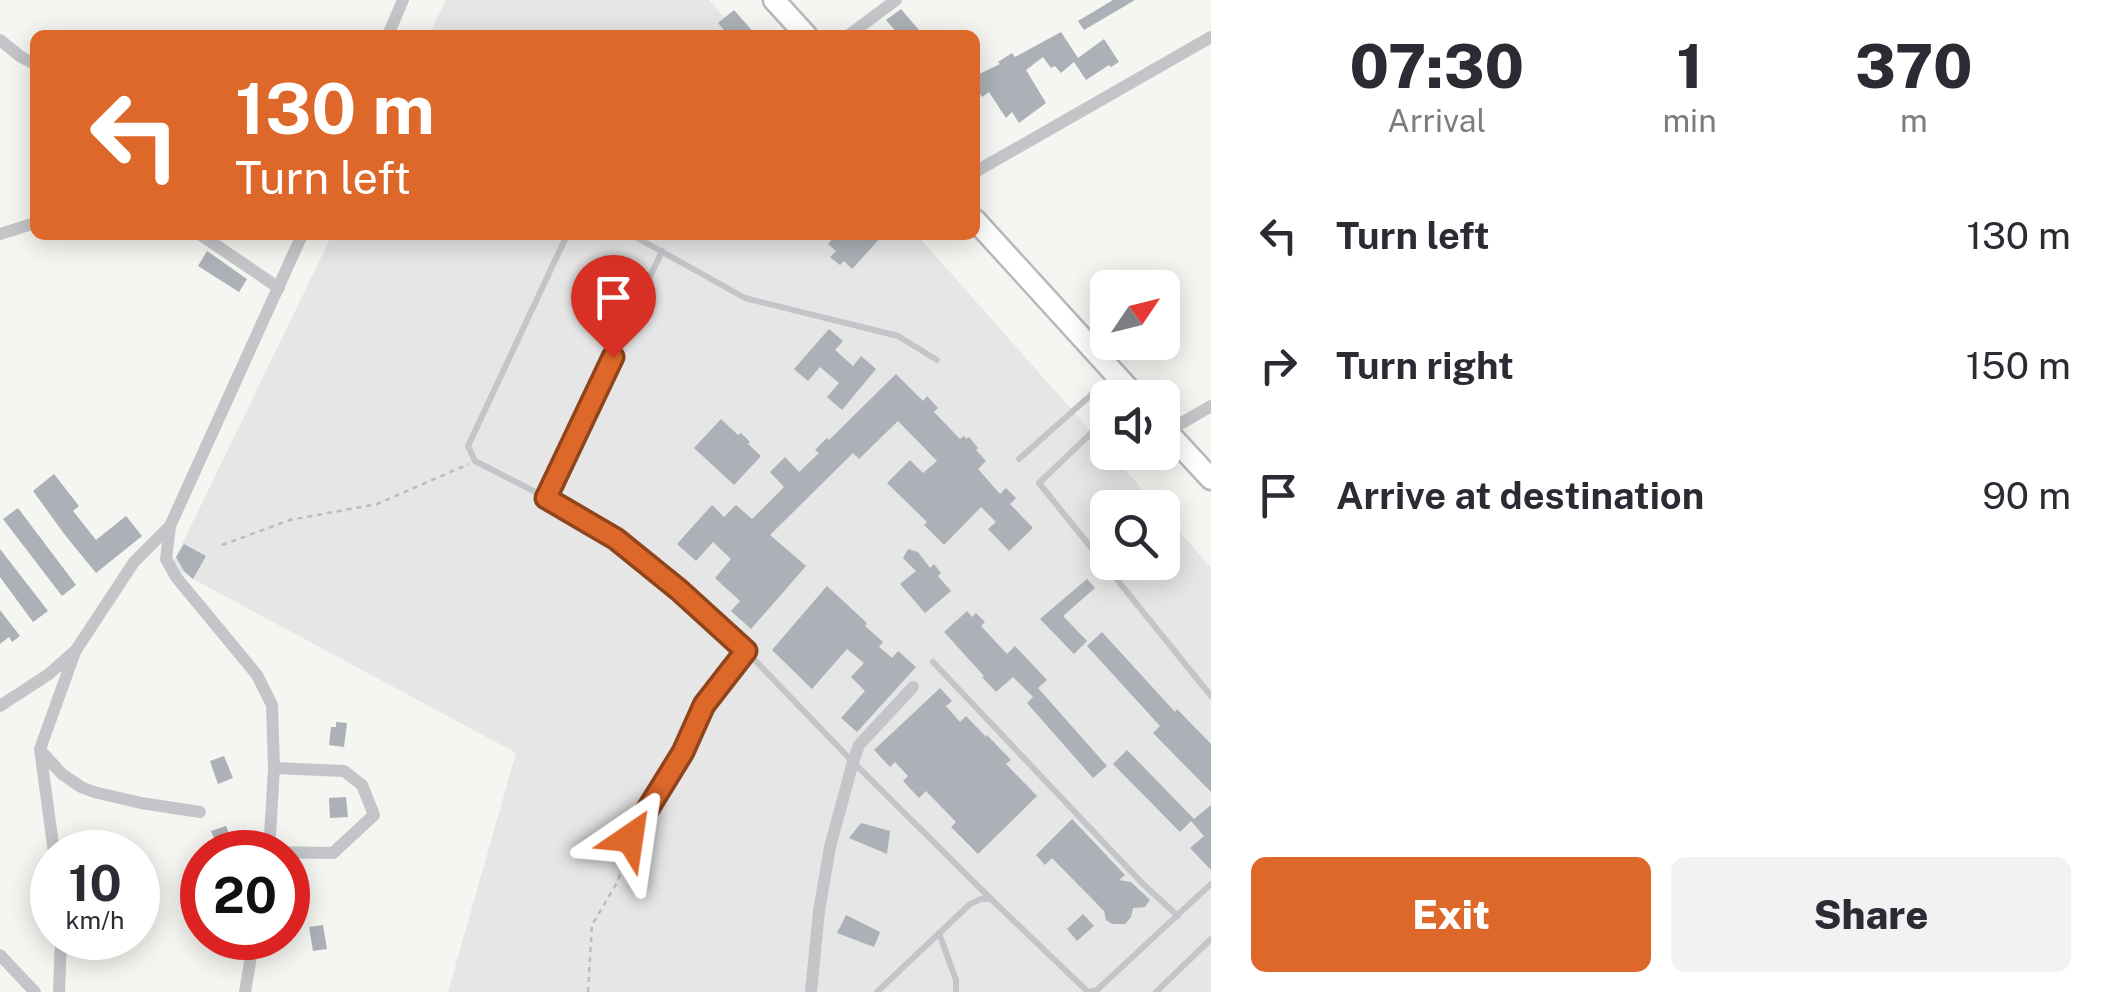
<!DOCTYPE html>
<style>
:root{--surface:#fff;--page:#f2f2f3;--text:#2b2b33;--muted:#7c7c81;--accent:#de6829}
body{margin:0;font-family:"Public Sans",sans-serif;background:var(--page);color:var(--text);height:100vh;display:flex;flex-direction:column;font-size:38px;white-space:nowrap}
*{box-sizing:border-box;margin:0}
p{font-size:32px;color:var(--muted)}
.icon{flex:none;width:55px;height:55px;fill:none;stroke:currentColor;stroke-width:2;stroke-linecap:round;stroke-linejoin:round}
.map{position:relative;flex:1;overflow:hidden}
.details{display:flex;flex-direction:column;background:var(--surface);width:900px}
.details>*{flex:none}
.guide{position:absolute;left:30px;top:30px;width:950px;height:210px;border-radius:15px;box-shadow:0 5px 25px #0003;background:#de6829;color:#fff;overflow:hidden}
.needle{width:65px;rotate:55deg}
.buttons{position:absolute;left:1090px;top:270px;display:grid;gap:20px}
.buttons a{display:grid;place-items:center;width:90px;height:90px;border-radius:15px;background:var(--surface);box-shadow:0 5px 25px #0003;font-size:50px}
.speed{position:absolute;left:30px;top:830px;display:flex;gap:20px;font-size:50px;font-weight:700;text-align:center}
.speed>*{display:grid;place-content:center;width:130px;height:130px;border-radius:50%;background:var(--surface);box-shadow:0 5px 25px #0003;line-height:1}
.speed small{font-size:25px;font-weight:400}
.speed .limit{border:15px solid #d22;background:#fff;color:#111}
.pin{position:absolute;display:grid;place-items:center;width:85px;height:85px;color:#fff;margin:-102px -42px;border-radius:50% 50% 50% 0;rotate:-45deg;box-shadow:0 0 10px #0007}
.pin .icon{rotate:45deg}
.me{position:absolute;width:110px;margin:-55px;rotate:32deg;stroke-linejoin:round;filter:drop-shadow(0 0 8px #0008)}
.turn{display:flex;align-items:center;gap:35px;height:210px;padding:0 40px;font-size:45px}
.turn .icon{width:130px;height:130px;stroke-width:2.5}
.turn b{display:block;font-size:70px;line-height:85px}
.eta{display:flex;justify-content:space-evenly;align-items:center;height:170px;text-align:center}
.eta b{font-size:60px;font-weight:800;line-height:70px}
.primary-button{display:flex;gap:20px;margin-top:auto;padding:20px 40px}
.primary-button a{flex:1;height:115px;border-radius:15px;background:var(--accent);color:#fff;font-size:40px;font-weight:800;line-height:115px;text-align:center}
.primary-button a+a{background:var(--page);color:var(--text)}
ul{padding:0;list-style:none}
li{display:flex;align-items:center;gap:30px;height:130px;padding:0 40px}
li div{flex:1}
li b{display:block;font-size:38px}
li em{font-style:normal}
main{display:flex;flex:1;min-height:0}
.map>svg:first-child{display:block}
.built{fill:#e5e6e5}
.building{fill:#abb1b7}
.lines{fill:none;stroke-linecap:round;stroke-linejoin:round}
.primary-casing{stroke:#b6b8bd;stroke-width:25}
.path{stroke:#babcbe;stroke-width:2.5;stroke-dasharray:5 5;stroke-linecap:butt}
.service{stroke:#c3c5c9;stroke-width:6}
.minor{stroke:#c3c5c9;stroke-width:12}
.primary{stroke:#fff;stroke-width:20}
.route-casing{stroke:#90441b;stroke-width:25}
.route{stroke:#de6829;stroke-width:18}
</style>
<main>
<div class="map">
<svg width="1211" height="992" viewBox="0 0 1211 992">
<rect width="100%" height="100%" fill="#f5f5f1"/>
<g class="built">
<path d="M446 0H709L740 35H429Z"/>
<path d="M332 235H917L1158 507 1108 508V562H1162L1163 513 1211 568V992H448L516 753 171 567Z"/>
</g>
<g class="building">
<path d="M1113 0H1135L1084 30 1078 21Z"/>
<path d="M901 9 923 35H899L886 20Z"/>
<path d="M734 10 756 35H728L718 23Z"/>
<path d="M1061 32 1078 58 1104 39 1119 62 1111 67 1109 65 1086 80 1074 62 1061 73 1055 66 1051 68 1043 57 1026 70 1046 103 1019 123 1012 112 1006 118 989 92 982 97 975 85V76L1000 64 998 62 1012 53 1015 57Z"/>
<path d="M836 235H883L852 269 844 261 840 265 830 257 836 251 828 244Z"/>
<path d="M207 251 247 279 239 292 198 266Z"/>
<path d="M829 329 843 341 835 350 853 366 861 356 876 369 842 410 827 397 839 383 820 367 808 381 794 369Z"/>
<path d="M896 374 923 401 927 396 938 408 934 412 960 439 964 436 966 439 969 437 978 448 976 450 986 461 978 469 1000 494 1006 488 1016 498 1010 504 1033 528 1009 551 988 529 996 522 981 507 944 545 924 525 927 522 887 483 910 460 923 473 937 461 898 421 859 459 853 453 770 535 806 566 751 629 731 611 740 601 715 578 731 559 713 542 696 561 677 544 712 505 724 517 736 505 752 519 784 487 770 472 785 457 799 472 819 453 815 450 827 438 829 440Z"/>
<path d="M721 419 738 435 741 433 750 442 748 444 761 456 734 485 694 448Z"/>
<path d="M54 474 79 506 73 511 96 540 126 516 142 536 96 573 65 535 33 491Z"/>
<path d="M18 508 76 585 62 596 3 519Z"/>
<path d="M184 544 206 556 193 579 184 571 176 557Z"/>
<path d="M0 549 48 611 33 622 0 577Z"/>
<path d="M908 549 918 552 930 568 934 564 941 573 938 576 951 591 925 613 900 584 916 571 903 558Z"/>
<path d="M1087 579 1095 588 1063 616 1087 641 1074 654 1040 619Z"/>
<path d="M827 586 867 623 865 626 883 642 879 647 892 658 898 651 916 667 857 732 841 718 865 691 851 677 864 663 847 649 812 689 772 650Z"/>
<path d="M0 610 20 636 12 642 9 637 0 644Z"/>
<path d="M967 611 972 617 976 613 985 622 981 626 1007 654 1015 646 1047 680 1038 688 1107 766 1093 778 1027 703 1033 697 1013 677 996 692 982 677 984 676 944 632Z"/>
<path d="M1102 632 1175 712 1177 709 1211 744V792L1153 733 1160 726 1087 646Z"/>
<path d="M940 688 952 701 946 706 960 722 966 716 986 737 987 735 1011 760 1006 764 1037 796 978 854 951 827 956 822 926 791 919 798 903 781 908 776 895 762 890 767 874 750Z"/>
<path d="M336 722 347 723 344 747 329 745 331 727H336Z"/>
<path d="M1127 750 1194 819 1211 805V870L1190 848 1204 836 1191 821 1180 832 1113 764Z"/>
<path d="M224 756 233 778 218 784 210 761Z"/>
<path d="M346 797 348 817 330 818 329 798Z"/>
<path d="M1072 819 1125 875 1119 880 1131 882 1150 900 1145 907 1133 908 1131 917 1125 924H1112L1106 920 1104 911 1052 858 1045 865 1036 855Z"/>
<path d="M861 823 890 831 887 854 849 838Z"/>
<path d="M226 826 234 846 219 851 211 831Z"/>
<path d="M1083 914 1094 926 1077 941 1067 929Z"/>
<path d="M846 915 880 932 874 947 837 933Z"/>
<path d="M323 925 327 949 313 951 309 927Z"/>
</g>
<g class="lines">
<defs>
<g id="primary">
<path d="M774 0 806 35"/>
<path d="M975 220 1137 398"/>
<path d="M1162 426 1211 479"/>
</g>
</defs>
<use href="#primary" class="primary-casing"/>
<g class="path">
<path d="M222 545 290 520 377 504 469 464"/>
<path d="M588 992 592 925 618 881 628 844"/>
</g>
<g class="service">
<path d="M567 235 468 446 475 461 547 498 616 539 679 590 746 651 853 762 991 899 1088 992 1097 990 1211 884"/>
<path d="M632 235 745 298 898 336 937 360"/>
<path d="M1108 417 1039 483 1211 696"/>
<path d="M1019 459 1110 378"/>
<path d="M547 498 662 251"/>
<path d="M933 662 1142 883 1178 916"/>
<path d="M629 838 683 753 704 705 746 651"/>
<path d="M939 933 956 980V992"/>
<path d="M877 992 970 904 981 899H989"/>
<path d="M1156 992 1211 939"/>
</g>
<g class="minor">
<path d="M388 35 403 0"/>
<path d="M849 35 896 0"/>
<path d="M0 40 21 57 35 64"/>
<path d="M975 172 1211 37"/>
<path d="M0 234 35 223"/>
<path d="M201 235 279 288"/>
<path d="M1168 431 1211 406"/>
<path d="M170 526 166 559 176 577 257 675 272 705 274 768 269 852"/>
<path d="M0 706 49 674 76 650 134 562 170 526 302 235"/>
<path d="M41 751 62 774 81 787 94 792 141 803 200 812"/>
<path d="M54 852 40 749 75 652"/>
<path d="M269 852 333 853 374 815 362 785 344 771 274 768"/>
<path d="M0 955 35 992"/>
<path d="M59 992 61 938"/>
<path d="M245 992 254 938"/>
<path d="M811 992 819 911 830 847 853 762 859 745 913 687"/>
</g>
<use href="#primary" class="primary"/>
</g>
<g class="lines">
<defs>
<path id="route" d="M613 357 546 498 616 539 679 590 746 651 704 705 683 752 630 838"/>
</defs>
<use href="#route" class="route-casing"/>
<use href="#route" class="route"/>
</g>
</svg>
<div class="buttons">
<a><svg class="needle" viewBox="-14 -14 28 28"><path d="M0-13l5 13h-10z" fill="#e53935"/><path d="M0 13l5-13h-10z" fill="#7c7c81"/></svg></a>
<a><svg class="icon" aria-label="sound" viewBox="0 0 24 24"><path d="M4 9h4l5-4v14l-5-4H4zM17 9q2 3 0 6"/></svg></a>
<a><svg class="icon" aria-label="search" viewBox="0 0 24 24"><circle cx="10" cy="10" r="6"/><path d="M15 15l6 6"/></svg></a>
</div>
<div class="speed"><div>10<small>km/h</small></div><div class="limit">20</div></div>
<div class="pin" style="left:613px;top:357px;background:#d93025"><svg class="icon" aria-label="arrive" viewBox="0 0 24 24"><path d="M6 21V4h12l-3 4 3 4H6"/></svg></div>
<svg class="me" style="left:630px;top:838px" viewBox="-20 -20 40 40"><path d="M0-17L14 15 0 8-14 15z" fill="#de6829" stroke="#fff" stroke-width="4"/></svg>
<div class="guide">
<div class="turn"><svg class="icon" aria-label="left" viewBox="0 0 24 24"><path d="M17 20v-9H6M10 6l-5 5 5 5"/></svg><div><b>130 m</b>Turn left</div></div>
</div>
</div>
<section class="details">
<div class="eta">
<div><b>07:30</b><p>Arrival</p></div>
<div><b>1</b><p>min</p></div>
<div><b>370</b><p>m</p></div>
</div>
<ul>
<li><svg class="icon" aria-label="left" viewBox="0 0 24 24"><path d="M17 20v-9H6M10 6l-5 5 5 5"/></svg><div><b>Turn left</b></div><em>130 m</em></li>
<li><svg class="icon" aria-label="right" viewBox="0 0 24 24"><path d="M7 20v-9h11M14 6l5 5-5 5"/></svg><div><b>Turn right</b></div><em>150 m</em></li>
<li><svg class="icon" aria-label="arrive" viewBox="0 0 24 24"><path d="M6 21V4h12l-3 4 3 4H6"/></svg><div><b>Arrive at destination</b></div><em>90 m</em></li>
</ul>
<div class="primary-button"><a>Exit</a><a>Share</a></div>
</section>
</main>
